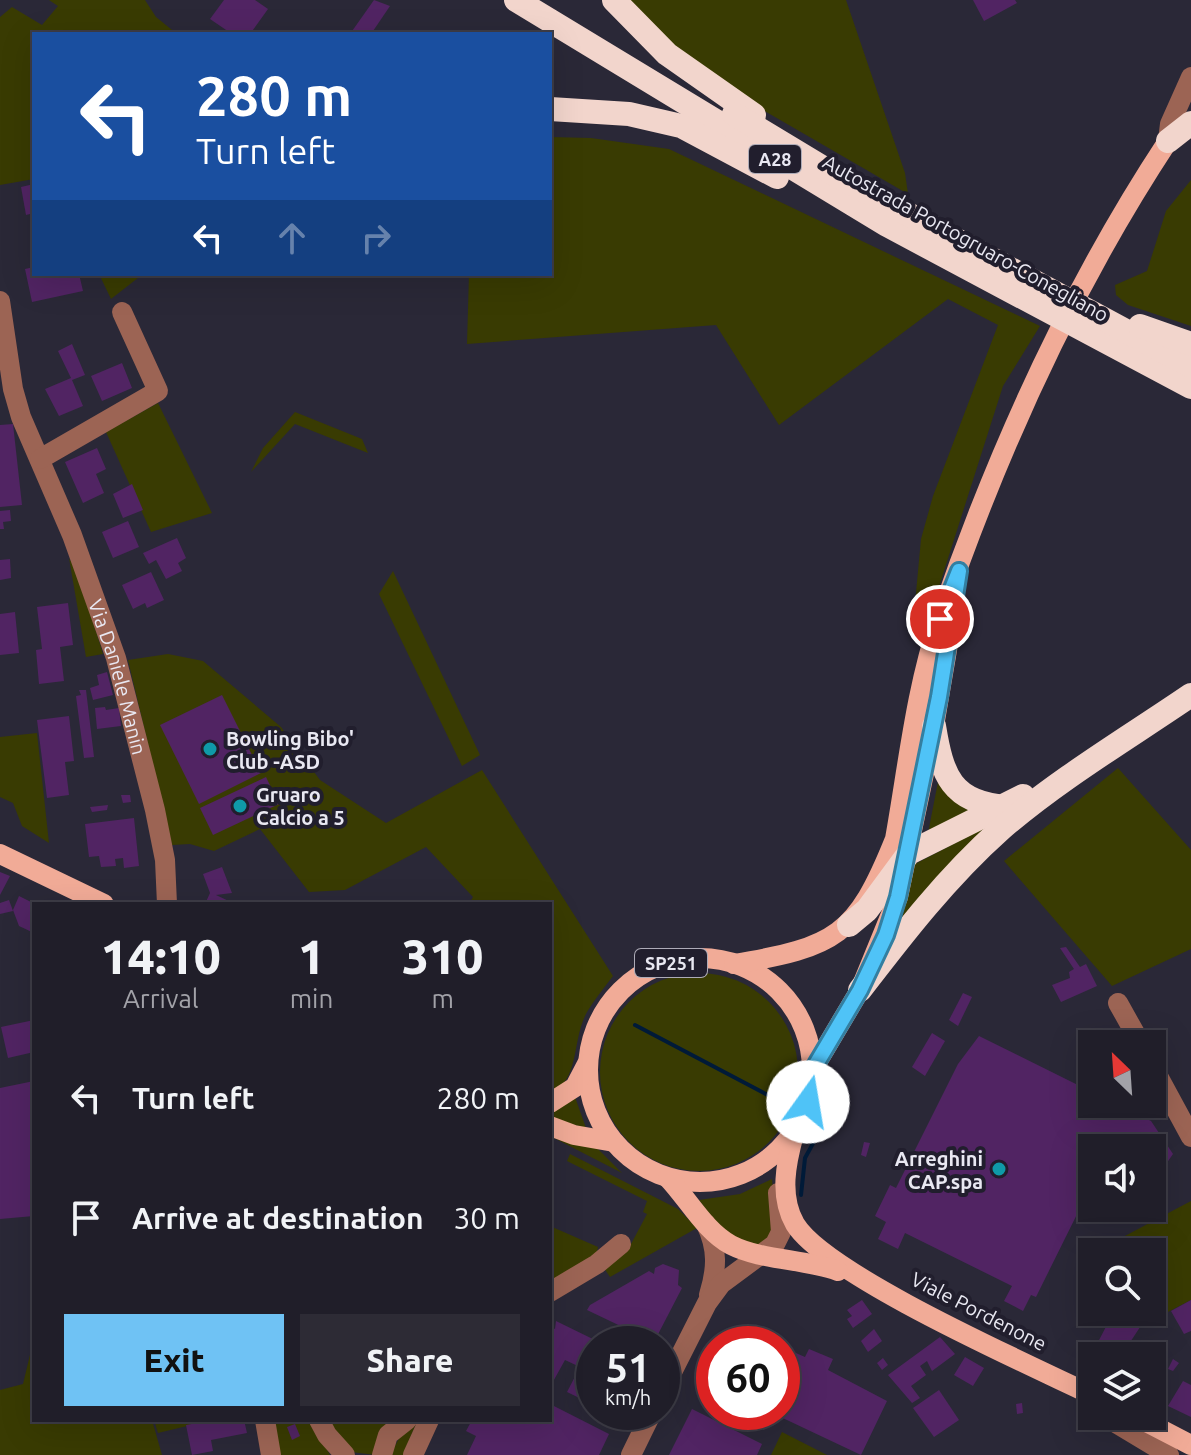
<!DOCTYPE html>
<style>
:root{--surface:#201e29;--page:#2d2b35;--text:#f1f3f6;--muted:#a2a2a8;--line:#3d3c46;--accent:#6fc2f4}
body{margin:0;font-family:Ubuntu,sans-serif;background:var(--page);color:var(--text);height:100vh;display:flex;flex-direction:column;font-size:30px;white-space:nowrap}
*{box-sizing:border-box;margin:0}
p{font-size:26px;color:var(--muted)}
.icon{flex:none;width:44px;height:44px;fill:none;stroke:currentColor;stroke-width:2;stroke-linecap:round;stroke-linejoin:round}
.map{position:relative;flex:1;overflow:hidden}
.drawer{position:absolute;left:32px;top:902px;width:520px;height:520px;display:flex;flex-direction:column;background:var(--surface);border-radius:0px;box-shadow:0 8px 32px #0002,0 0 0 2px var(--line)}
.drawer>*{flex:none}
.top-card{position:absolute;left:32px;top:32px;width:520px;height:244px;border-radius:0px;box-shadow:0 8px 32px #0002,0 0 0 2px var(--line);background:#1a4fa0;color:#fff;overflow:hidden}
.needle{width:52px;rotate:335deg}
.tools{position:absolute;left:1078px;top:1030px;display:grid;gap:16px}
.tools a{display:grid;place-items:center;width:88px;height:88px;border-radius:0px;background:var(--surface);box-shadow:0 8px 32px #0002,0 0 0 2px var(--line);font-size:40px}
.speed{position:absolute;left:576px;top:1326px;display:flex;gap:16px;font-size:40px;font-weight:700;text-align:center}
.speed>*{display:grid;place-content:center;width:104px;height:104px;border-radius:50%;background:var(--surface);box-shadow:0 8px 32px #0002,0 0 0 2px var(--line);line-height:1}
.speed small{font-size:20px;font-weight:400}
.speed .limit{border:12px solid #d22;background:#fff;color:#111}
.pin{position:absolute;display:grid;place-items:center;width:68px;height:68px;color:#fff;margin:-34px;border:4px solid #fff;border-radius:50%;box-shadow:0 2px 8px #0007}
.me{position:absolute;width:88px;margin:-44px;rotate:13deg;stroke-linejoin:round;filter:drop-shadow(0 0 6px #0008)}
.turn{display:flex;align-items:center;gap:28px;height:168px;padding:0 32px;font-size:36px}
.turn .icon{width:104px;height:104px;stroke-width:2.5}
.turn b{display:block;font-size:56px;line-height:68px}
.lanes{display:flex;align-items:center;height:76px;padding:0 32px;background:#0003;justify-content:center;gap:40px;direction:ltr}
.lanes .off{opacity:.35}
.eta{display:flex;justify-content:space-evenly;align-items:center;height:136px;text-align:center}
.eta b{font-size:48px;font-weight:800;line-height:56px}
.cta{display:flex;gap:16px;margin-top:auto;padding:16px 32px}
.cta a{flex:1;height:92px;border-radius:0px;background:var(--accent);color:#111;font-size:32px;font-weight:800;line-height:92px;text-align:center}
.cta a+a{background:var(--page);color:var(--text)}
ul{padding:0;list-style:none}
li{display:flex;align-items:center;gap:24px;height:120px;padding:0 32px}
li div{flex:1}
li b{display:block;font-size:30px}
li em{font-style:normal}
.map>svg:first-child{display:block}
.green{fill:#393b02}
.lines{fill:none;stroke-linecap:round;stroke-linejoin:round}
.stream{stroke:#001a38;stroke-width:4}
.building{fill:#512463}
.minor{stroke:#9c6454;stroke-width:20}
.major{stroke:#f1ab97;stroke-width:20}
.highway{stroke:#f2d5cc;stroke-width:24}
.route-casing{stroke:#337fa1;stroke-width:20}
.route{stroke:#4fc3f7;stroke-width:14}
.culture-dot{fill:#0f9aa8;stroke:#211e2d;stroke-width:3}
.labels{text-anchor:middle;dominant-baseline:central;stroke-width:8;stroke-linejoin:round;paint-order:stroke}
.shield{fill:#211e2d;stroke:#adabb7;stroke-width:2}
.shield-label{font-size:18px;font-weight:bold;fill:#e9e8f2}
.street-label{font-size:20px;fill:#e9e8f2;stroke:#211e2d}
.poi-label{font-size:20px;font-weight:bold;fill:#e9e8f2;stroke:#211e2d;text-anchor:start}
</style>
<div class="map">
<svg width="1191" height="1455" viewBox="0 0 1191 1455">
<rect width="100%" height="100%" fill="#2a2837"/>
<g class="green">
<path d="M49 0H145L156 17 177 34H34V179L0 185V17L12 7 42 25 58 6Z"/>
<path d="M627 0H846L905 173 908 194 749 102 679 51Z"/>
<path d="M550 137 591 138 669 149 1040 326 1003 386 929 618 913 625 921 539 933 496 998 325 948 299 779 425 716 325 467 344 469 274H550Z"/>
<path d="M1191 180V326L1128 305 1116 295 1115 285 1147 271 1166 211Z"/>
<path d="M99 274H143L111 299Z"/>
<path d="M158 403 212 513 151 532 106 432Z"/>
<path d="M295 412 362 439 368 453 295 424 251 472 263 448Z"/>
<path d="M69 558 79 576 103 654 86 657Z"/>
<path d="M393 571 480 755 462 766 379 594Z"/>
<path d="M168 654 203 661 281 727 320 780 386 823 482 770 613 976C604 988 594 1000 587 1012 571 1041 581 1079 550 1094V904H469L473 897 426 847 345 890 309 892 260 829 214 851 190 844 172 845 128 660Z"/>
<path d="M37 733 49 843 22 826 13 803 0 797V737Z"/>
<path d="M1118 768 1191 850V949L1112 986 1004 861Z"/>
<path d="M938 782 973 810 928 833Z"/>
<path d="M992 824 901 921 915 864Z"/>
<circle cx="699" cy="1072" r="99"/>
<path d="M575 1097 586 1128 550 1118V1112Z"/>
<path d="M552 1137 597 1148 622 1173Z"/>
<path d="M570 1154 678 1209 697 1228 610 1277 604 1268 631 1244 647 1214 643 1212 647 1201 567 1161Z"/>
<path d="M772 1179 776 1225 762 1247C732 1244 716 1223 699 1200L740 1194Z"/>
<path d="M1191 1201V1300L1166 1313 1152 1288V1252H1132L1123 1237Z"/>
<path d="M550 1226 598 1247 596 1256 550 1285Z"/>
<path d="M34 1338V1420H152L162 1455H0V1390L23 1384Z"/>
<path d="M154 1420H212L158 1433Z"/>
<path d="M271 1420H311L330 1455H274Z"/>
<path d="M328 1420H398L376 1455 351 1452Z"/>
<path d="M416 1424 403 1455H390L402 1433Z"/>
<path d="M782 1432 827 1455H771Z"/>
</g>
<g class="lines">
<g class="stream">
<path d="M635 1025 781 1102"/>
<path d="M801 1195 805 1158 822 1127 821 1120"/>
</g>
</g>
<g class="building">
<path d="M224 0H255L268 9 250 34H232L210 19Z"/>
<path d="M374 0 390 6 371 34H350Z"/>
<path d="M973 0H1015L1017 3 984 21Z"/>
<path d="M34 184V213L26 215 21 187Z"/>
<path d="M34 267V274H79L83 291 32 302 25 269Z"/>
<path d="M72 344 85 375 72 380 83 406 59 416 45 389 71 378 58 351Z"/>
<path d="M122 363 132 388 102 401 91 376Z"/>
<path d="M13 424 22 505 0 507V425Z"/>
<path d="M97 448 106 469 96 474 104 493 83 503 65 462Z"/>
<path d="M132 484 143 510 123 518 113 494Z"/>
<path d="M10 510 11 521 3 522 4 529H0V511Z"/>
<path d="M128 521 139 547 113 558 102 532Z"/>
<path d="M177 538 186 558 178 563 182 571 166 579 156 560 149 564 143 553Z"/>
<path d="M10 559 11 578 0 580V560Z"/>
<path d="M151 572 164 600 147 608 145 603 133 609 122 585Z"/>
<path d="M68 603 73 645 60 647 64 681 39 684 36 650 42 649 37 607Z"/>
<path d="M15 612 19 653 0 655V614Z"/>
<path d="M107 672 113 695 93 700 90 688 99 685 97 675Z"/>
<path d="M79 690H86L94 757 84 758 76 696 81 695Z"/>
<path d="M222 695 261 773 199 804 160 725Z"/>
<path d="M105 707 106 710 119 708 121 726 97 729 95 708Z"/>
<path d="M69 716 74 761 65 762 69 795 47 798 37 720Z"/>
<path d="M266 777 279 804 213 835 200 808Z"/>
<path d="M121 795H130L131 802 123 803Z"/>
<path d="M108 805 107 810 92 812 90 807Z"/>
<path d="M134 818 139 866 124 868 123 858 115 859 116 866 101 867 99 856 89 857 85 824Z"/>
<path d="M222 867 232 893 216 895 235 904H205L210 893 203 874Z"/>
<path d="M0 872 10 876 0 895Z"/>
<path d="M19 896 33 903 34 933 19 926 13 910Z"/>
<path d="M9 900 13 911 0 914V903Z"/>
<path d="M1066 947 1080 967 1086 964 1097 986 1061 1002 1052 985 1070 978 1069 972 1074 969 1060 948Z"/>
<path d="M963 993 972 997 958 1026 949 1020Z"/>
<path d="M34 1020V1052L8 1058 1 1027Z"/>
<path d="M932 1033 945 1041 925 1076 912 1067Z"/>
<path d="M979 1036 1092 1092V1104H1117L1151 1121 1173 1154 1152 1184V1148H1092V1184L1036 1297 1031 1295 1023 1311 1004 1301 1012 1286 905 1233 898 1249 878 1239 886 1222 875 1216 890 1185 896 1188 958 1064Z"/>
<path d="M34 1081V1216L0 1219V1088Z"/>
<path d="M864 1142 870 1143 866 1157 861 1155Z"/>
<path d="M663 1264 679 1270 678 1285 682 1288 654 1342 587 1310 590 1305 649 1271 654 1274 655 1268Z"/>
<path d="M862 1300 872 1314 853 1328 847 1319 852 1316 847 1310Z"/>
<path d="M1191 1300V1331L1184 1334 1171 1311Z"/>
<path d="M1108 1312H1135L1146 1318 1121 1356H1092V1373L1084 1369 1110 1319 1106 1317Z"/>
<path d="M556 1321 603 1344H594V1405L567 1392 580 1367 565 1360 550 1387V1326L555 1329Z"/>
<path d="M738 1327 776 1344H730Z"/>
<path d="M874 1329 882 1341 868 1352 861 1341Z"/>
<path d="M940 1337 955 1354 932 1371 927 1361 920 1366 926 1375 911 1386 920 1398 912 1403 888 1375Z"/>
<path d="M782 1347 805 1357 809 1349 833 1359 828 1370 887 1401 861 1455 770 1412H782Z"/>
<path d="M965 1357 984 1368 973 1386 954 1375Z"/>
<path d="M883 1358 888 1365 882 1370 877 1363Z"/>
<path d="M1173 1359 1179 1363 1173 1371 1168 1369Z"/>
<path d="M1183 1381 1191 1385V1417L1168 1406Z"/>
<path d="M939 1390 959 1420 934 1437 913 1408Z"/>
<path d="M1022 1403 1023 1413 1017 1414 1016 1404Z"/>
<path d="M550 1404 609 1434 599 1455H467L476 1436 466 1431 472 1420H550Z"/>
<path d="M692 1409 762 1444 757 1455H669Z"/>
<path d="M213 1420H244L247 1433 211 1440 213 1451 192 1455 186 1425Z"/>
<path d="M295 1424 300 1436 292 1440 287 1427Z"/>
</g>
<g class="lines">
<g class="minor">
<path d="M1168 141 1170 124 1191 77"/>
<path id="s1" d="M0 301 13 389 21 417 72 535 116 658 155 810 165 860 167 904"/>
<path d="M40 459 158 391 122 312"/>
<path d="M1118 1003 1141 1044"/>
<path d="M1152 1065 1191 1137"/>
<path d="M706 1224C718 1249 717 1269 709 1295"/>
<path d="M550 1292 597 1264 621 1244"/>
<path d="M662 1392 707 1303 721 1284 775 1244 781 1232 778 1193"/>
<path d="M1104 1416 1169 1455"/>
<path d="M265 1420 271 1455"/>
<path d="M319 1420 327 1435 345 1455"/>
<path d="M382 1455 388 1435 407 1420"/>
<path d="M413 1455 429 1420"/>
<path d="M631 1455 652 1412"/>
</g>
<g class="major">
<path d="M0 854 104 904"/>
<circle cx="700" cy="1070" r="112"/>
<path d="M734 964C836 947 856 936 895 839 908 766 916 688 940 618 997 452 1071 288 1168 141"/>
<path d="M812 1071 860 990 898 897 934 726 955 603"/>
<path d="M550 1103 575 1087 587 1064"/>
<path d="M550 1126 574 1135 614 1142"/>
<path d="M794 1134C786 1163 779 1196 795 1224 826 1275 1030 1365 1092 1395"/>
<path d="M668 1178C688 1199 705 1231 731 1245 760 1260 804 1259 838 1271"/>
<path d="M1135 1416 1191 1445"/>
</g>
<g class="highway">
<path d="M516 0 887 225 1191 387"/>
<path d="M614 0 667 54 754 115"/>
<path d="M550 109 629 114 681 126 777 177"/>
<path d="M734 114 830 172 1191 366"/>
<path d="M1168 141 1191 123"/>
<path d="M1140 326 1191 344"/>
<path d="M934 726C942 775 951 803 1007 807"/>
<path d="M849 925 867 910 909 853 1023 796"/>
<path d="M860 990C903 934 947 877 1001 829 1059 779 1128 738 1191 695"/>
</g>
</g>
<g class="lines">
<defs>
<path id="route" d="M808 1102 812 1071 860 990 886 935 898 897 939 697 959 571 940 619"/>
</defs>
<use href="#route" class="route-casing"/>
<use href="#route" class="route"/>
</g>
<g class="culture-dot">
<circle cx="210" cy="749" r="8"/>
<circle cx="240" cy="806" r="8"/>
<circle cx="999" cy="1169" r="8"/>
</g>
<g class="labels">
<g class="shield">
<rect x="749" y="145" width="52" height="28" rx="6"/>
<rect x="635" y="949" width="72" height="28" rx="6"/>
</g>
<g class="shield-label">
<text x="775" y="159">A28</text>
<text x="671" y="963">SP251</text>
</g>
<g class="street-label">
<text transform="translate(966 238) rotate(29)">Autostrada Portogruaro-Conegliano</text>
<text stroke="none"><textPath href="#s1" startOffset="396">Via Daniele Manin</textPath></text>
<text transform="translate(979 1311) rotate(27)">Viale Pordenone</text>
</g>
<g class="poi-label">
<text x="226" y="738">Bowling Bibo'<tspan x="226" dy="23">Club -ASD</tspan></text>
<text x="256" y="794">Gruaro<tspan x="256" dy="23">Calcio a 5</tspan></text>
<text x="983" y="1158" text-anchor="end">Arreghini<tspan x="983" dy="23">CAP.spa</tspan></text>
</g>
</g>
</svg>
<div class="tools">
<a><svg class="needle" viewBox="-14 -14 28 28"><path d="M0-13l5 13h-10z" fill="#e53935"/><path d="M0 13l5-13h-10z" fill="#a2a2a8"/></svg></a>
<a><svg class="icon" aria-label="sound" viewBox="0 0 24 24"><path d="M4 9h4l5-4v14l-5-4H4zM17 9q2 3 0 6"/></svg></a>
<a><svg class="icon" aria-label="search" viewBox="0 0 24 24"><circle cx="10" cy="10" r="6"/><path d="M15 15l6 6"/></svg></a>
<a><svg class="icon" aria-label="layers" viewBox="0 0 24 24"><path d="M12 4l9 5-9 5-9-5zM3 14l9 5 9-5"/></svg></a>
</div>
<div class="speed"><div>51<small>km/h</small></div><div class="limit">60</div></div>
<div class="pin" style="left:940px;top:619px;background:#d93025"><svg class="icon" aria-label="arrive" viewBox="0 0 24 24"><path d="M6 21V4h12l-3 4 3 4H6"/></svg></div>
<svg class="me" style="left:808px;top:1102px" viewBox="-20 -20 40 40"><circle r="19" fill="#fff"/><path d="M0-13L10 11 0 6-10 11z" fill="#4fc3f7"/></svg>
<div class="top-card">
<div class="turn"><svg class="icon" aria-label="left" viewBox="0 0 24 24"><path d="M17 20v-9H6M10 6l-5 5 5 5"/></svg><div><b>280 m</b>Turn left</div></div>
<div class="lanes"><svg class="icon" aria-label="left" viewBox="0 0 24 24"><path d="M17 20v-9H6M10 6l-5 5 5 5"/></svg><svg class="icon off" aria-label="ahead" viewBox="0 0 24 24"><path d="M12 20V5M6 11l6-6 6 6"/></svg><svg class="icon off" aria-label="right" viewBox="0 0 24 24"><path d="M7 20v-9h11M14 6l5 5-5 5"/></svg></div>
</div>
<section class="drawer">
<div class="eta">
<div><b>14:10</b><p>Arrival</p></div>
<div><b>1</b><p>min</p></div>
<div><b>310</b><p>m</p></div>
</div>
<ul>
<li><svg class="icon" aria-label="left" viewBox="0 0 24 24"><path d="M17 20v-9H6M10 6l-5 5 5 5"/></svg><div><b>Turn left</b></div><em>280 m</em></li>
<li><svg class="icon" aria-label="arrive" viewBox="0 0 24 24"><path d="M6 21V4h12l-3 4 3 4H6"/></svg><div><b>Arrive at destination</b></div><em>30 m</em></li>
</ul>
<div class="cta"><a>Exit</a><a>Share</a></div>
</section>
</div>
